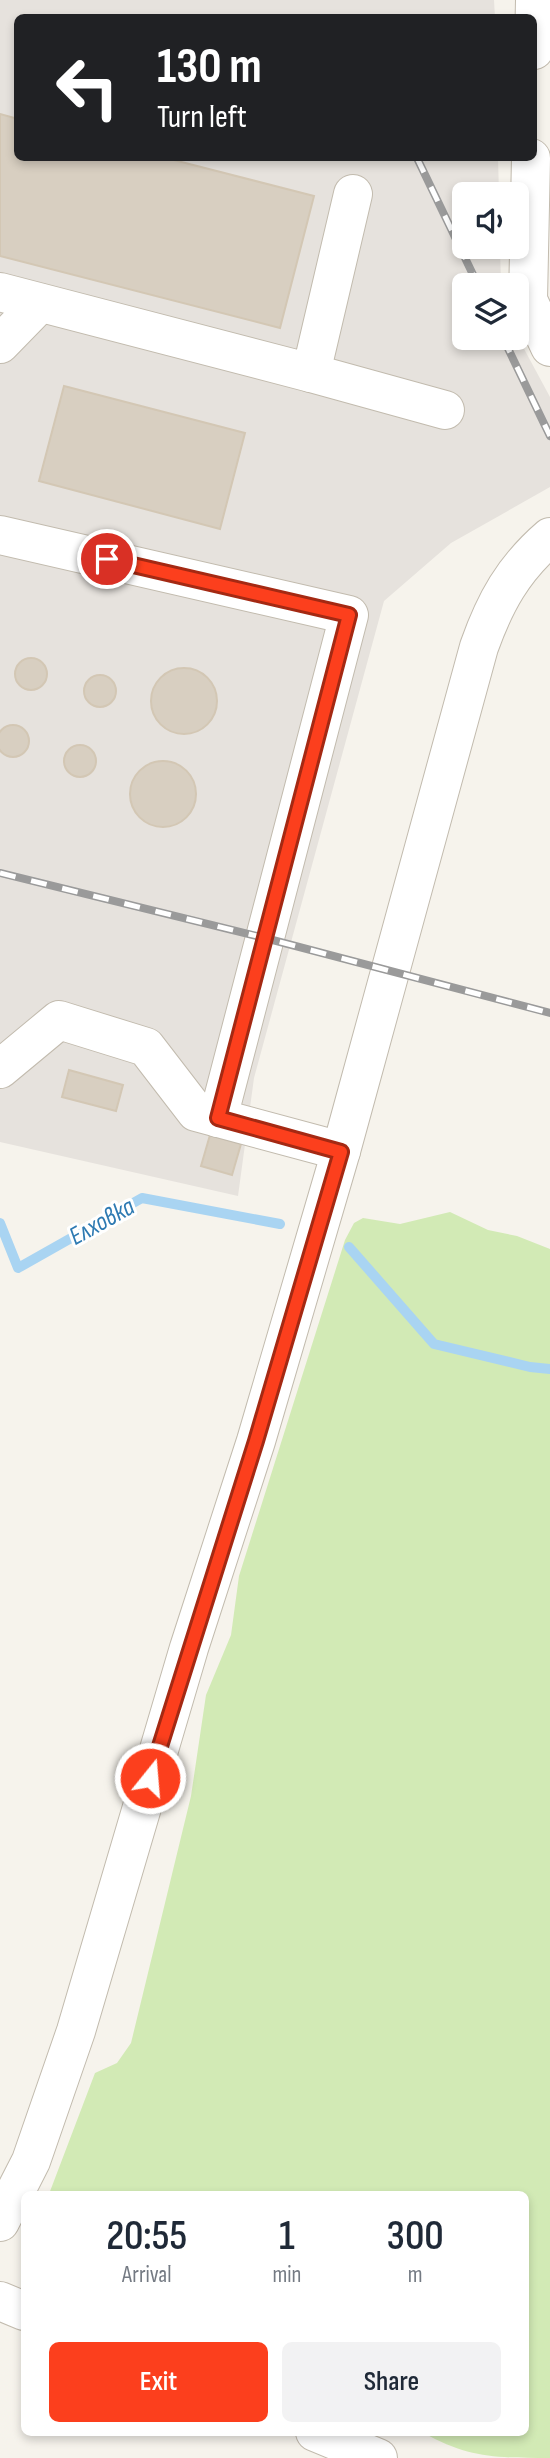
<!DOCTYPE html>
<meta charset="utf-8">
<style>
:root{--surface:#fff;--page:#f2f2f3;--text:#1f2937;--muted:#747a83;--accent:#fc3f1d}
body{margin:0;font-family:"Sofia Sans Condensed",sans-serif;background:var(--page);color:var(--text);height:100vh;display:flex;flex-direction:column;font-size:26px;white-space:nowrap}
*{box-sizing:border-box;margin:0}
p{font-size:23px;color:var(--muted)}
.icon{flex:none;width:38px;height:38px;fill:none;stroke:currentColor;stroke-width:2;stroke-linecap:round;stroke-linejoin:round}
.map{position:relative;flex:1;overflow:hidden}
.details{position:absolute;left:21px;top:2191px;width:508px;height:245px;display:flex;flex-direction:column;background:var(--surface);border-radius:10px;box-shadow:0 4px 10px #0003}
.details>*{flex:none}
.guide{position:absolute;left:14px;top:14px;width:523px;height:147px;border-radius:10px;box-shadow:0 4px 10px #0003;background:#202124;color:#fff;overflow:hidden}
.fabs{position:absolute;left:452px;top:182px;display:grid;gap:14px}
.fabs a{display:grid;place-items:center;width:77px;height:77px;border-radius:10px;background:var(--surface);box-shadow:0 4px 10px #0003;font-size:35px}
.pin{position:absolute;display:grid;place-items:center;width:60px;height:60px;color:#fff;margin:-30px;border:4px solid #fff;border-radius:50%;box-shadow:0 2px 7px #0007}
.me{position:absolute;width:77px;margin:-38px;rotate:17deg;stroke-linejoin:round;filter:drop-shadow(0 0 5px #0008)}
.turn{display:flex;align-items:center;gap:24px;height:147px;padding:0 28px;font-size:32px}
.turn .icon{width:91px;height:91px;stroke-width:2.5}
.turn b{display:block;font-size:49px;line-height:60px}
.eta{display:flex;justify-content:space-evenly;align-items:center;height:119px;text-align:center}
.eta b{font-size:42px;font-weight:600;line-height:49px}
.button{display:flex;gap:14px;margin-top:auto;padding:14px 28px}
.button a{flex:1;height:80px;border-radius:10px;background:var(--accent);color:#fff;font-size:28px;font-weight:600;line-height:80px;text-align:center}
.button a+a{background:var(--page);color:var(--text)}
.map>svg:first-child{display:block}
.industrial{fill:#e6e2dd}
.green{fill:#d2eab5}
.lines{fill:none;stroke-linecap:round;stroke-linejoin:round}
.stream{stroke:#a9d4f2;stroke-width:10}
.building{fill:#d8cfc1;stroke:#d3c7b4;stroke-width:2}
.minor-casing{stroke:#c2bbae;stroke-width:40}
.minor{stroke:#fff;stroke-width:38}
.rail-casing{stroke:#9a9a9a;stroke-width:8}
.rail{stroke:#fff;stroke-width:5;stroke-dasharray:16;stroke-linecap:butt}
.route-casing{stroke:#a42913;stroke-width:18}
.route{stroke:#fc3f1d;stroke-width:12}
.labels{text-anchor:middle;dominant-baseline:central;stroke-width:6;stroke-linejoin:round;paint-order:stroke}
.water-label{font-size:26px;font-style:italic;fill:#2e7ab2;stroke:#fff}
</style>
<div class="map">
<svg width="550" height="2458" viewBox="0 0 550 2458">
<rect width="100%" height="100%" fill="#f6f3ec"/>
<path class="industrial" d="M0 0H494L495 18H18V158H498L499 194H464V247H500L501 285H464V338H516V334L550 397V487L451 543 384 601 254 1078 238 1196 0 1142Z"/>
<path class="green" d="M450 1212 488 1230 517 1236 550 1249V2458C497 2458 468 2458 424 2433L525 2432V2194H49L95 2073 117 2063 131 2043 191 1796 206 1695 231 1635 239 1576 345 1240 354 1223 363 1218 400 1224Z"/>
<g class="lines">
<g class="stream">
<path d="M0 1223 18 1268 142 1198 280 1224"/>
<path d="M349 1247 434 1344 530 1367 550 1369"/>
</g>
</g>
<g class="building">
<path d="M0 114 18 119V158H166L314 196 280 328 0 256Z"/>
<path d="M64 386 245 433 220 529 39 481Z"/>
<circle cx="31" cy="674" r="16"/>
<circle cx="184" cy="701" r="33"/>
<circle cx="100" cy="691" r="16"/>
<circle cx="13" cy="741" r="16"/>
<circle cx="80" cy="761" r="16"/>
<circle cx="163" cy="794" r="33"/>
<path d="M69 1070 123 1085 116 1111 62 1097Z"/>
<path d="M210 1135 241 1144 232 1175 201 1166Z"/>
</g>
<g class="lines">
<defs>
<g id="minor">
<path d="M534 50 535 0"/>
<path d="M531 158 528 300 550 347"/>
<path d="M0 292 311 373 353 194"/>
<path d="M0 344 40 303"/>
<path d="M311 373 445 410"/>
<path d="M0 535 349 615 218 1118"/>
<path d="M0 1069 59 1020 146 1047 196 1112 341 1151"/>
<path d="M0 2222 31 2161 76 2031 189 1648 256 1441 341 1151 479 647C495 602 513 569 550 537"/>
<path d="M0 2301 24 2311"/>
<path d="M315 2432 378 2458"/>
</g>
</defs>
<use href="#minor" class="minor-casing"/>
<use href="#minor" class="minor"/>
<defs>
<g id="rail">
<path d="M417 158 478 285"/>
<path d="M503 338 550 436"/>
<path d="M0 873 265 938 550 1013"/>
</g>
</defs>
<use href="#rail" class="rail-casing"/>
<use href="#rail" class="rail"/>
</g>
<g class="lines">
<defs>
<path id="route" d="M107 559 349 615 218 1118 341 1152 256 1441 150 1778"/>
</defs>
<use href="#route" class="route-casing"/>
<use href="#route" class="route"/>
</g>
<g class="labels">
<g class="water-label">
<text transform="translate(102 1222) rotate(-29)">Елховка</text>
</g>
</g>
</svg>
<div class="fabs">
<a><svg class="icon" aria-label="sound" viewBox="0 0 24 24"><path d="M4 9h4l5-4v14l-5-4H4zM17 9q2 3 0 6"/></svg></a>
<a><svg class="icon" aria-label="layers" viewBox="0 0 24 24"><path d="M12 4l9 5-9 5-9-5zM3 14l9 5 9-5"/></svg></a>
</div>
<div class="pin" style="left:107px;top:559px;background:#d93025"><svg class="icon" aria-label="arrive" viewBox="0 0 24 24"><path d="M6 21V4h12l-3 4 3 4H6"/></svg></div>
<svg class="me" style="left:150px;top:1778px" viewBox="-20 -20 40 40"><circle r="17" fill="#fc3f1d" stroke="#fff" stroke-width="3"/><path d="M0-11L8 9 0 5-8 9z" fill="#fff"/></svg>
<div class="guide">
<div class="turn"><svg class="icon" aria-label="left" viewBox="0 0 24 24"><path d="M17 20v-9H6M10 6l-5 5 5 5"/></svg><div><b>130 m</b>Turn left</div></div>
</div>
<section class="details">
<div class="eta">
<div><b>20:55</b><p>Arrival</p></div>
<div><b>1</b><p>min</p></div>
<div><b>300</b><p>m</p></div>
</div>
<div class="button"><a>Exit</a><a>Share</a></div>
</section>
</div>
